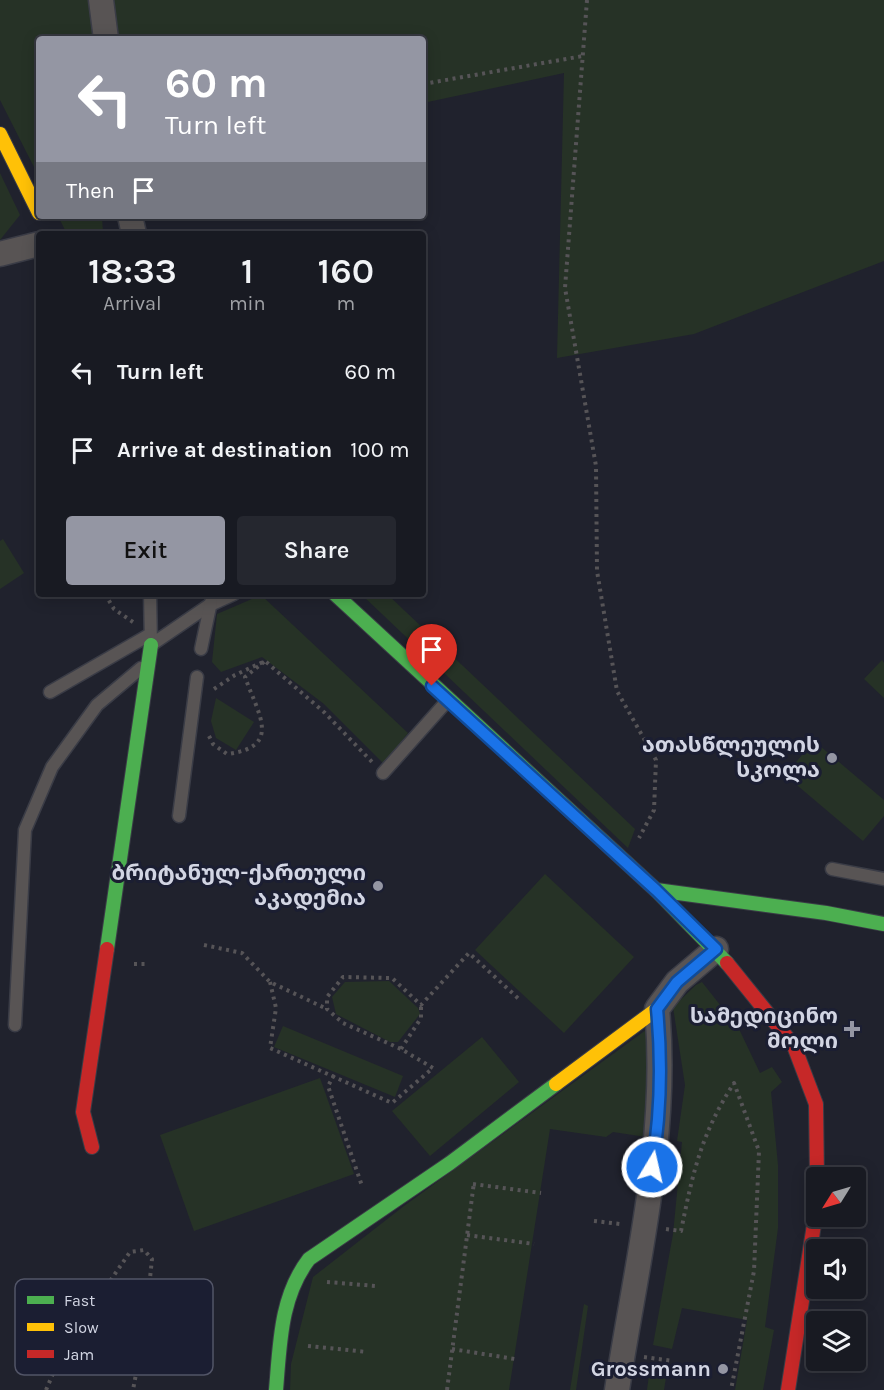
<!DOCTYPE html>
<meta charset="utf-8">
<style>
:root{--surface:#181a22;--page:#25272f;--text:#f1f3f6;--muted:#9fa1a5;--line:#363840;--accent:#9496a3}
body{margin:0;font-family:Karla,"Noto Sans Georgian",sans-serif;background:var(--page);color:var(--text);height:100vh;display:flex;flex-direction:column;font-size:22px;white-space:nowrap}
*{box-sizing:border-box;margin:0}
p{font-size:20px;color:var(--muted)}
.icon{flex:none;width:33px;height:33px;fill:none;stroke:currentColor;stroke-width:2;stroke-linecap:round;stroke-linejoin:round}
.map{position:relative;flex:1;overflow:hidden}
.side{position:absolute;left:36px;top:231px;width:390px;height:366px;display:flex;flex-direction:column;background:var(--surface);border-radius:6px;box-shadow:0 3px 15px #0003,0 0 0 2px var(--line)}
.side>*{flex:none}
.top-card{position:absolute;left:36px;top:36px;width:390px;height:183px;border-radius:6px;box-shadow:0 3px 15px #0003,0 0 0 2px var(--line);background:#9496a3;color:#fff;overflow:hidden}
.needle{width:39px;rotate:233deg}
.fabs{position:absolute;left:806px;top:1167px;display:grid;gap:12px}
.fabs a{display:grid;place-items:center;width:60px;height:60px;border-radius:6px;background:var(--surface);box-shadow:0 3px 15px #0003,0 0 0 2px var(--line);font-size:30px}
.pin{position:absolute;display:grid;place-items:center;width:51px;height:51px;color:#fff;margin:-62px -26px;border-radius:50% 50% 50% 0;rotate:-45deg;box-shadow:0 0 6px #0007}
.pin .icon{rotate:45deg}
.me{position:absolute;width:66px;margin:-33px;rotate:9deg;stroke-linejoin:round;filter:drop-shadow(0 0 4px #0008)}
.turn{display:flex;align-items:center;gap:21px;height:126px;padding:0 30px;font-size:27px}
.turn .icon{width:78px;height:78px;stroke-width:2.5}
.turn b{display:block;font-size:42px;line-height:51px}
.then{display:flex;align-items:center;height:57px;padding:0 30px;background:#0003;gap:12px;font-size:22px}
.eta{display:flex;justify-content:space-evenly;align-items:center;height:102px;text-align:center}
.eta b{font-size:36px;font-weight:600;line-height:42px}
.button{display:flex;gap:12px;margin-top:auto;padding:12px 30px}
.button a{flex:1;height:69px;border-radius:6px;background:var(--accent);color:#111;font-size:24px;font-weight:600;line-height:69px;text-align:center}
.button a+a{background:var(--page);color:var(--text)}
ul{padding:0;list-style:none}
li{display:flex;align-items:center;gap:18px;height:78px;padding:0 30px}
li div{flex:1}
li b{display:block;font-size:22px}
li em{font-style:normal}
.map>svg:first-child{display:block}
.green{fill:#263226}
.lines{fill:none;stroke-linecap:round;stroke-linejoin:round}
.lane-casing{stroke:#3a3c46;stroke-width:15}
.street-casing{stroke:#3a3c46;stroke-width:27}
.fast-casing{stroke:#3a3c46;stroke-width:16}
.slow-casing{stroke:#3a3c46;stroke-width:16}
.jam-casing{stroke:#3a3c46;stroke-width:16}
.path{stroke:#565457;stroke-width:4;stroke-dasharray:3 4.5;stroke-linecap:butt}
.lane{stroke:#585454;stroke-width:12}
.street{stroke:#585454;stroke-width:24}
.fast{stroke:#4caf50;stroke-width:14}
.slow{stroke:#ffc107;stroke-width:14}
.jam{stroke:#c62828;stroke-width:14}
.route-casing{stroke:#114b97;stroke-width:15}
.route{stroke:#1a73e8;stroke-width:10}
.poi-dot{fill:#9496a3;stroke:#1b1e32;stroke-width:2}
.labels{text-anchor:middle;dominant-baseline:central;stroke-width:6;stroke-linejoin:round;paint-order:stroke}
.poi-label{font-size:22px;font-weight:bold;fill:#d2d5e3;stroke:#1b1e32;text-anchor:end}
.key{fill:#1b1e32;stroke:#525567;stroke-width:1.5}
.key-label{font-size:16px;fill:#d2d5e3}
</style>
<div class="map">
<svg width="884" height="1390" viewBox="0 0 884 1390">
<rect width="100%" height="100%" fill="#20222d"/>
<g class="green">
<path d="M0 0H884V261L694 334 557 358 564 73 423 103V39H39V177L0 100Z"/>
<path d="M0 173 20 215 0 240Z"/>
<path d="M58 216H102L103 234H67Z"/>
<path d="M3 539 24 573 0 589V541Z"/>
<path d="M361 594H387L635 829 628 848Z"/>
<path d="M261 595 408 733 384 764 324 704 262 657 221 672 212 662 217 614Z"/>
<path d="M882 660 884 663V698L864 679Z"/>
<path d="M216 698 254 722 236 750 216 738 211 721Z"/>
<path d="M814 741 884 800V816L863 841 785 775Z"/>
<path d="M545 874 634 957 564 1033 475 950Z"/>
<path d="M389 981 418 1008 420 1014 398 1042H390L336 1014 332 997 345 982Z"/>
<path d="M702 982 739 1029 760 1073 772 1067 782 1082 771 1092 778 1165V1228L765 1327 774 1330 763 1390H735L747 1320 682 1308 672 1349 653 1345 673 1234 682 1142 677 1141 685 1085 673 1007 696 985Z"/>
<path d="M283 1026 403 1076 395 1097 274 1047Z"/>
<path d="M646 1030V1137L613 1132 606 1137 550 1129 509 1390H290L291 1364 313 1277 404 1206Z"/>
<path d="M482 1037 519 1082 430 1156 392 1111Z"/>
<path d="M320 1078 354 1174 194 1231 160 1135Z"/>
<path d="M584 1304 588 1306 576 1390H570Z"/>
<path d="M650 1367 667 1371 664 1390H647Z"/>
</g>
<g class="lines">
<defs>
<g id="lane">
<path d="M150 594 151 645 208 606 234 594"/>
<path d="M201 649 211 602"/>
<path d="M50 692 149 635"/>
<path d="M383 773 448 700"/>
<path d="M179 816 197 677"/>
<path d="M832 869 884 879"/>
<path d="M15 1025 25 830 52 767 97 705 141 668"/>
</g>
<g id="street">
<path d="M101 0 106 39"/>
<path d="M130 216 134 234"/>
<path d="M0 254 39 244"/>
<path d="M617 1390C636 1265 669 1136 657 1009L677 982 716 949"/>
</g>
<g id="fast">
<path d="M335 594 656 890 727 963"/>
<path d="M656 890 826 913 884 924"/>
<path d="M107 949 151 645"/>
<path d="M276 1390C280 1344 280 1297 309 1259L450 1163 556 1084"/>
</g>
<g id="slow">
<path d="M0 134 39 213"/>
<path d="M556 1084 657 1009"/>
</g>
<g id="jam">
<path d="M727 963 794 1046 816 1104 817 1178"/>
<path d="M92 1147 83 1112 107 949"/>
<path d="M788 1390 816 1212"/>
</g>
</defs>
<use href="#lane" class="lane-casing"/>
<use href="#street" class="street-casing"/>
<use href="#fast" class="fast-casing"/>
<use href="#slow" class="slow-casing"/>
<use href="#jam" class="jam-casing"/>
<g class="path">
<path d="M587 0 565 288 596 466 597 571 617 691 656 760 654 810 639 838"/>
<path d="M423 84 583 56"/>
<path d="M105 594 114 609 133 622"/>
<path d="M214 689 235 675 265 661 325 713 372 762"/>
<path d="M209 736 213 744 227 754C283 747 258 714 245 677L265 661"/>
<path d="M204 945 242 953 270 982 327 1009"/>
<path d="M134 964H146"/>
<path d="M270 982 276 1008 270 1048 392 1103 433 1068 401 1049 343 1023 327 1009V997L343 977 392 978 421 1005 469 953 521 1001"/>
<path d="M401 1049 421 1018V1005"/>
<path d="M334 1075 328 1086 362 1186"/>
<path d="M473 1184 541 1193"/>
<path d="M594 1221 620 1224"/>
<path d="M666 1229 681 1231C693 1172 701 1134 734 1083L759 1151 754 1271 731 1390"/>
<path d="M467 1235 534 1244"/>
<path d="M327 1282 376 1286"/>
<path d="M308 1346 367 1352"/>
<path d="M452 1349 515 1359"/>
<path d="M644 1357 673 1361"/>
<path d="M46 1390 64 1348 130 1252 144 1250 152 1259 145 1326 133 1390"/>
<path d="M447 1390 474 1182"/>
</g>
<use href="#lane" class="lane"/>
<use href="#street" class="street"/>
<use href="#fast" class="fast"/>
<use href="#slow" class="slow"/>
<use href="#jam" class="jam"/>
</g>
<g class="lines">
<defs>
<path id="route" d="M432 686 656 890 716 949 677 982 657 1009C662 1062 661 1114 652 1167"/>
</defs>
<use href="#route" class="route-casing"/>
<use href="#route" class="route"/>
</g>
<g class="poi-dot">
<circle cx="832" cy="758" r="6"/>
<circle cx="378" cy="886" r="6"/>
<path d="M849 1020h6v6h6v6h-6v6h-6v-6h-6v-6h6z"/>
<circle cx="723" cy="1369" r="6"/>
</g>
<g class="labels">
<g class="poi-label">
<text x="820" y="745">ათასწლეულის<tspan x="820" dy="25">სკოლა</tspan></text>
<text x="366" y="873">ბრიტანულ-ქართული<tspan x="366" dy="25">აკადემია</tspan></text>
<text x="838" y="1016">სამედიცინო<tspan x="838" dy="25">მოლი</tspan></text>
<text x="711" y="1369">Grossmann</text>
</g>
</g>
<rect x="15" y="1279" width="198" height="96" rx="9" class="key"/>
<rect x="27" y="1296" width="27" height="8" fill="#4caf50"/>
<rect x="27" y="1323" width="27" height="8" fill="#ffc107"/>
<rect x="27" y="1350" width="27" height="8" fill="#c62828"/>
<g class="key-label">
<text x="64" y="1306">Fast</text>
<text x="64" y="1333">Slow</text>
<text x="64" y="1360">Jam</text>
</g>
</svg>
<div class="fabs">
<a><svg class="needle" viewBox="-14 -14 28 28"><path d="M0-13l5 13h-10z" fill="#e53935"/><path d="M0 13l5-13h-10z" fill="#9fa1a5"/></svg></a>
<a><svg class="icon" aria-label="sound" viewBox="0 0 24 24"><path d="M4 9h4l5-4v14l-5-4H4zM17 9q2 3 0 6"/></svg></a>
<a><svg class="icon" aria-label="layers" viewBox="0 0 24 24"><path d="M12 4l9 5-9 5-9-5zM3 14l9 5 9-5"/></svg></a>
</div>
<div class="pin" style="left:432px;top:686px;background:#d93025"><svg class="icon" aria-label="arrive" viewBox="0 0 24 24"><path d="M6 21V4h12l-3 4 3 4H6"/></svg></div>
<svg class="me" style="left:652px;top:1167px" viewBox="-20 -20 40 40"><circle r="17" fill="#1a73e8" stroke="#fff" stroke-width="3"/><path d="M0-11L8 9 0 5-8 9z" fill="#fff"/></svg>
<div class="top-card">
<div class="turn"><svg class="icon" aria-label="left" viewBox="0 0 24 24"><path d="M17 20v-9H6M10 6l-5 5 5 5"/></svg><div><b>60 m</b>Turn left</div></div>
<div class="then">Then<svg class="icon" aria-label="arrive" viewBox="0 0 24 24"><path d="M6 21V4h12l-3 4 3 4H6"/></svg></div>
</div>
<section class="side">
<div class="eta">
<div><b>18:33</b><p>Arrival</p></div>
<div><b>1</b><p>min</p></div>
<div><b>160</b><p>m</p></div>
</div>
<ul>
<li><svg class="icon" aria-label="left" viewBox="0 0 24 24"><path d="M17 20v-9H6M10 6l-5 5 5 5"/></svg><div><b>Turn left</b></div><em>60 m</em></li>
<li><svg class="icon" aria-label="arrive" viewBox="0 0 24 24"><path d="M6 21V4h12l-3 4 3 4H6"/></svg><div><b>Arrive at destination</b></div><em>100 m</em></li>
</ul>
<div class="button"><a>Exit</a><a>Share</a></div>
</section>
</div>
